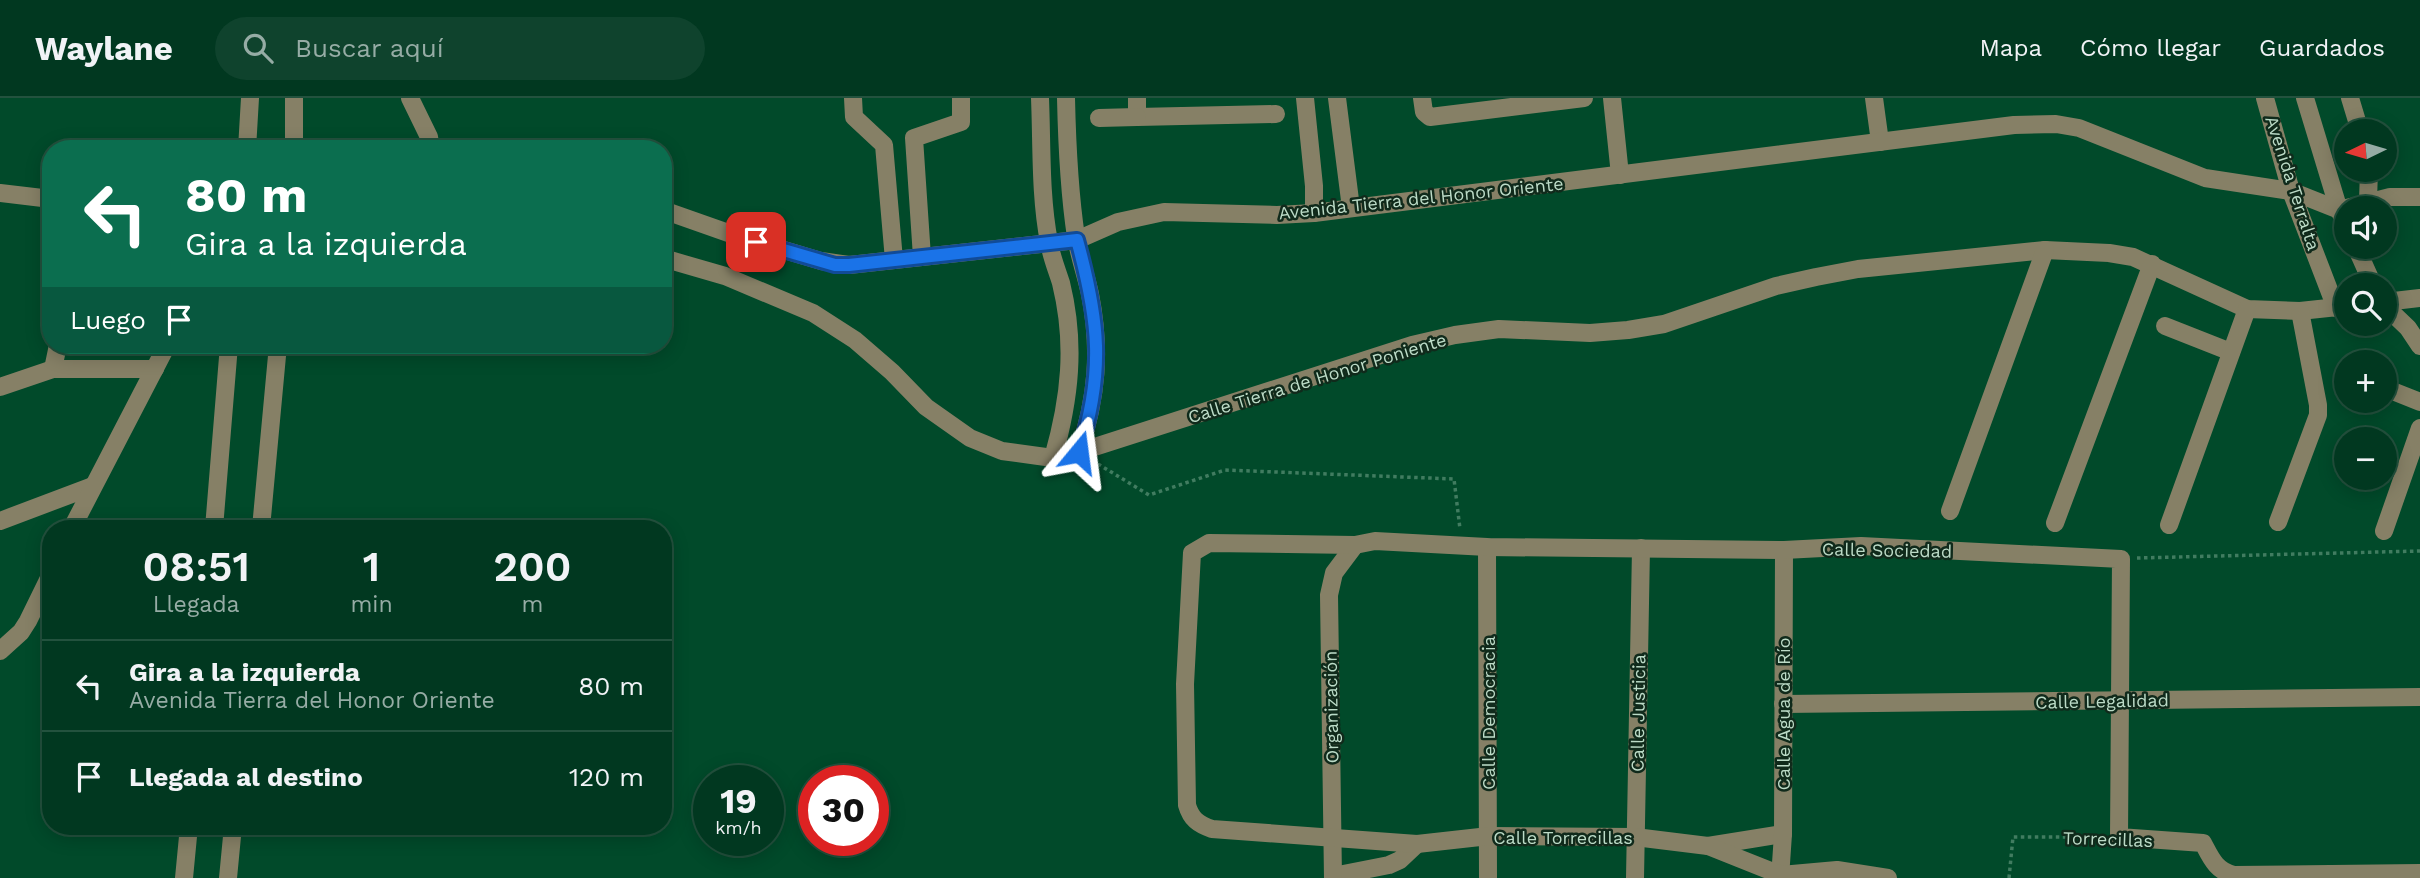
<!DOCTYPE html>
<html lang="es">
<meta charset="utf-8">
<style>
:root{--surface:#013820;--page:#0f432d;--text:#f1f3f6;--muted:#96aca5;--line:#23523e}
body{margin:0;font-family:"Work Sans",sans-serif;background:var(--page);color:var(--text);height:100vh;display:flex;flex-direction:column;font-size:26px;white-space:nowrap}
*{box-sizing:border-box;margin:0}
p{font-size:23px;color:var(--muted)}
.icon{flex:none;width:38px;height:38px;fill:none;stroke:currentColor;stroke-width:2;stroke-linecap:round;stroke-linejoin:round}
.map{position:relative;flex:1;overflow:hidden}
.panel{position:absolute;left:42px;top:422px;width:630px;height:315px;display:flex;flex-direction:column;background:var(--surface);border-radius:28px;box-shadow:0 4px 18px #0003,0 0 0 2px var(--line)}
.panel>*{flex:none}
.hud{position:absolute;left:42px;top:42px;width:630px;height:214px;border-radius:28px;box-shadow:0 4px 18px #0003,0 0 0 2px var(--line);background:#0b6e4f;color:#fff;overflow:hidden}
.needle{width:46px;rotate:265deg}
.fabs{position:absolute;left:2334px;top:21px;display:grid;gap:14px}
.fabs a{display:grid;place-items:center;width:63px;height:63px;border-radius:50%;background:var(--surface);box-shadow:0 4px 18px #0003,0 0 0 2px var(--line);font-size:35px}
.speed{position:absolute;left:693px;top:667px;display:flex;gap:14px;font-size:35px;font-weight:700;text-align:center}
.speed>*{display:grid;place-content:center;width:91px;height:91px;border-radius:50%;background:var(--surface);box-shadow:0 4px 18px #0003,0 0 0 2px var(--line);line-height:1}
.speed small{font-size:18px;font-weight:400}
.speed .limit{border:10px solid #d22;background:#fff;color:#111}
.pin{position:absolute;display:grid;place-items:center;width:60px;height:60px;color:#fff;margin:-30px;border-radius:14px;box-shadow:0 4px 10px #0006}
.me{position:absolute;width:77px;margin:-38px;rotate:16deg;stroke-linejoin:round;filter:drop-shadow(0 0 5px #0008)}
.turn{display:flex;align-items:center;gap:24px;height:147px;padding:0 28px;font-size:32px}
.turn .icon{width:91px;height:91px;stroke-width:2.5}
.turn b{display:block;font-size:49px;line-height:60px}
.then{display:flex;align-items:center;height:66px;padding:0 28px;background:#0003;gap:14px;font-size:26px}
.eta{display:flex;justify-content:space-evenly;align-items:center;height:119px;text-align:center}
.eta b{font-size:42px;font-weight:600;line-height:49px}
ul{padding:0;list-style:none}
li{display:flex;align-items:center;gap:21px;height:91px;padding:0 28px;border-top:2px solid var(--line)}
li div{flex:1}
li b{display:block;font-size:26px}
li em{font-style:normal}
header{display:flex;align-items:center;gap:42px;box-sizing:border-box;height:98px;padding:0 35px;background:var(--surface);border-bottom:2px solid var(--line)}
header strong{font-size:33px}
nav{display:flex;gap:38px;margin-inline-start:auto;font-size:24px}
.search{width:490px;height:63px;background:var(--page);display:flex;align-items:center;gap:18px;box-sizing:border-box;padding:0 24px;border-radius:38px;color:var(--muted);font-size:26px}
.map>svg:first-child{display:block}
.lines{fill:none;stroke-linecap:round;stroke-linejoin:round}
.path{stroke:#417c60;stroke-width:3.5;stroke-dasharray:3.5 3.5;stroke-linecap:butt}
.minor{stroke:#868066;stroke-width:18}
.route-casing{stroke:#114b97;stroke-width:18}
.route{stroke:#1a73e8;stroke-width:12}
.labels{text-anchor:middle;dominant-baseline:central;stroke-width:5;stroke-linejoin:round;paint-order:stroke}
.street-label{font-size:18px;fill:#bcdbc7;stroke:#102a1b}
</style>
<header>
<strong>Waylane</strong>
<div class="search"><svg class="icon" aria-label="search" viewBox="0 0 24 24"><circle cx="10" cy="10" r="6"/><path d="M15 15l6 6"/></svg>Buscar aquí</div>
<nav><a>Mapa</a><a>Cómo llegar</a><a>Guardados</a></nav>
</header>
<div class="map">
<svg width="2420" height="780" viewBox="0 0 2420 780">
<rect width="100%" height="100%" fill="#014a2a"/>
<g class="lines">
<g class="path">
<path d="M1098 366 1149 397 1225 372 1454 381 1460 431"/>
<path d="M2137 460 2420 453"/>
<path d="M2009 780 2013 739H2103"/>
</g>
<g class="minor">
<path d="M410 0 429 39 431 51"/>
<path d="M853 0 854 19 884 47 894 162"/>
<path d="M1040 0C1042 48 1040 97 1049 144 1051 158 1057 172 1061 185 1076 246 1070 300 1053 360"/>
<path d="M1066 0C1067 47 1069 92 1076 139 1079 158 1086 177 1090 196 1101 252 1097 299 1079 354"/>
<path d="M1137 0V19L1276 16"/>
<path d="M1305 0 1314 88V115"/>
<path d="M1337 0 1351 110"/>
<path d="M1422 0 1424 14 1430 19 1584 0"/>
<path d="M1612 0 1620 77"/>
<path d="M1874 0 1880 44"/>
<path d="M2265 0 2291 93 2336 210"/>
<path d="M2305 0 2339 112 2347 129"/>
<path d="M2350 0 2360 33"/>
<path d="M1099 20 1137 19"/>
<path d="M247 51 250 0"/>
<path d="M294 51V0"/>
<path d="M0 95 51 101"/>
<path d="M2368 103 2369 72"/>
<path d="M663 112 734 137 821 163 849 167 1077 142 1118 124 1164 114 1277 117 1314 115 2014 27 2056 26 2079 30 2205 80 2291 93 2339 112 2390 99H2420"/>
<path d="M2356 149 2373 187"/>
<path d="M922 159 914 40 961 24V0"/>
<path d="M663 160 725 178 813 215 855 242 892 274 926 309 970 340 1002 353 1053 360 1079 354 1412 247 1455 237 1499 231 1590 235 1628 232 1664 226 1776 188 1816 179 1858 171 2045 152 2109 155 2133 159 2247 211 2300 213 2347 208"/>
<path d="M2385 204 2420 200"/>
<path d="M2385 208 2408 230 2420 248"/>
<path d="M2165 228 2231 254"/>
<path d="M53 271 58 247"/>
<path d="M0 289 53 271H155"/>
<path d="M2385 290 2420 304"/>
<path d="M1950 413 2045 152"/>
<path d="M0 423 93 388"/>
<path d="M2278 424 2318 317V307L2300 213"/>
<path d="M2055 425 2152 166"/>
<path d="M2169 427 2247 211"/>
<path d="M72 430 167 247"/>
<path d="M214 430 229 247"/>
<path d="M261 430 278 247"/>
<path d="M2384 433 2420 330"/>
<path d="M1487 449 1488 780"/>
<path d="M0 553 21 534 28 523 51 476"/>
<path d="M1783 606 2420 599"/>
<path d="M1708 748 1783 736"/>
<path d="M1333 778 1389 767 1400 762 1417 746"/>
<path d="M184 780 189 728"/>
<path d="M228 780 233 728"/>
<path d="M1333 780 1329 497 1334 475 1355 447"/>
<path d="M1635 780 1641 450"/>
<path d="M1780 780 1783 736 1784 452"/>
<path d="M1888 780 1837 772 1781 777 1708 748 1635 739 1489 738 1417 746 1212 731C1198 726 1191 721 1187 707L1185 586 1192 455 1209 445 1355 447 1375 443 1487 449 1784 452 1861 448 2121 461 2119 739 2203 745C2211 760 2216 773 2234 777L2420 775"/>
</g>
</g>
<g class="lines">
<defs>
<path id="route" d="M756 144 835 167H849L1077 142C1099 222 1105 274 1079 354"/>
</defs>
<use href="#route" class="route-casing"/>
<use href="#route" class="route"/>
</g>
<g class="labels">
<g class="street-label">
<text transform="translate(2293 85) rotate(72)">Avenida Terralta</text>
<text transform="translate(1421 100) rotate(-6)">Avenida Tierra del Honor Oriente</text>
<text transform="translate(1317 280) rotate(-17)">Calle Tierra de Honor Poniente</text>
<text transform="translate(1887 452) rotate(1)">Calle Sociedad</text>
<text transform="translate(2102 603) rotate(-1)">Calle Legalidad</text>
<text transform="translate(1331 609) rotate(-91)">Organización</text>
<text transform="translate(1488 615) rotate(-90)">Calle Democracia</text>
<text transform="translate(1638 615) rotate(-89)">Calle Justicia</text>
<text transform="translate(1783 616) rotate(-90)">Calle Agua de Río</text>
<text x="1563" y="739">Calle Torrecillas</text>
<text transform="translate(2108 741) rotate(2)">Torrecillas</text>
</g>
</g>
</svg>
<div class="fabs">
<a><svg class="needle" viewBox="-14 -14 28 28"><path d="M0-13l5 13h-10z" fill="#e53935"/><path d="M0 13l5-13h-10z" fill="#96aca5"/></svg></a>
<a><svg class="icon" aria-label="sound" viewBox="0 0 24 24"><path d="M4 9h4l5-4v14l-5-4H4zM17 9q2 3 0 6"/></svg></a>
<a><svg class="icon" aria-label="search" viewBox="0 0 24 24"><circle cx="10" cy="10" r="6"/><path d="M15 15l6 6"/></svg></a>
<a>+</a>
<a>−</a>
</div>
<div class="speed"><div>19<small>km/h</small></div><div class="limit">30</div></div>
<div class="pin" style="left:756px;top:144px;background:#d93025"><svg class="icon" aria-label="arrive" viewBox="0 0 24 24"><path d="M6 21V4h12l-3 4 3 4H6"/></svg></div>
<svg class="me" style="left:1079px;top:354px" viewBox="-20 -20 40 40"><path d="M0-17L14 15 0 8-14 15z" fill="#1a73e8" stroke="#fff" stroke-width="4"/></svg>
<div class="hud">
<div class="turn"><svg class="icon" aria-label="left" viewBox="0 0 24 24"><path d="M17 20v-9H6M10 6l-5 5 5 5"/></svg><div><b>80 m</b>Gira a la izquierda</div></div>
<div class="then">Luego<svg class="icon" aria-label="arrive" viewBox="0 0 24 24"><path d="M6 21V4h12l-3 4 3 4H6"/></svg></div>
</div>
<section class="panel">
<div class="eta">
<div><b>08:51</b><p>Llegada</p></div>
<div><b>1</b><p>min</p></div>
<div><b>200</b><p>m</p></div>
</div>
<ul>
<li><svg class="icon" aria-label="left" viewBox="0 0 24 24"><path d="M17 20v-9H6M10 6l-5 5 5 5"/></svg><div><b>Gira a la izquierda</b><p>Avenida Tierra del Honor Oriente</p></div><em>80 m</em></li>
<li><svg class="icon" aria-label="arrive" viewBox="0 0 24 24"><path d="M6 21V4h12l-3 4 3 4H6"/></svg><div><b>Llegada al destino</b></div><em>120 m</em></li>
</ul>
</section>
</div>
